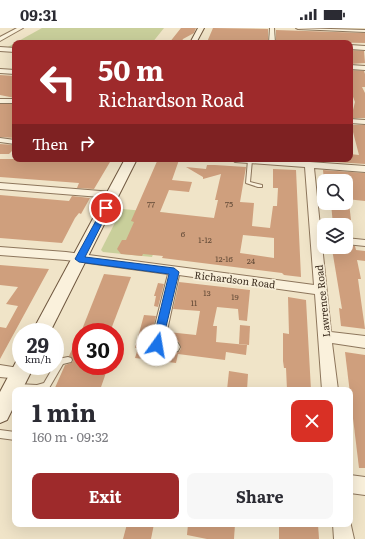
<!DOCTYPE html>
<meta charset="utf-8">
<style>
:root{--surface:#fff;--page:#f7f7f7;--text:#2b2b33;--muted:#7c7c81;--accent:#9e2a2b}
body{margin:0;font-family:Literata,serif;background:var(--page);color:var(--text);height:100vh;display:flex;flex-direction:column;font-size:15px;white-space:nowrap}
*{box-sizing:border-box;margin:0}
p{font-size:13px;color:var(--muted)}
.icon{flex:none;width:22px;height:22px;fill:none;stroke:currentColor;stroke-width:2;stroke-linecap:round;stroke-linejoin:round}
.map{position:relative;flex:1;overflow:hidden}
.details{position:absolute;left:12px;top:359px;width:341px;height:140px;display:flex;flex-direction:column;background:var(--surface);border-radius:8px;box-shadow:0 4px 16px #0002}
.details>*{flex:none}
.hud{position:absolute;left:12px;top:12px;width:341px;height:122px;border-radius:8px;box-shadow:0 4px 16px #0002;background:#9e2a2b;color:#fff;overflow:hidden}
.controls{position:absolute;left:317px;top:146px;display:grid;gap:8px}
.controls a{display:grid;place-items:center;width:36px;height:36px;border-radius:8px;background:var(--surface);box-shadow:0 4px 16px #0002;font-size:20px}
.speed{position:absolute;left:12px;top:295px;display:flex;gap:8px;font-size:20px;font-weight:700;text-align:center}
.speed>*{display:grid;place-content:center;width:52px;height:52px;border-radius:50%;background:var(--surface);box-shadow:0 4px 16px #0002;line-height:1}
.speed small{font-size:10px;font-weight:400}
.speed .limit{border:6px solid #d22;background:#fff;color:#111}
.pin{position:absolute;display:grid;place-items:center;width:34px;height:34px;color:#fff;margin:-17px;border:2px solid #fff;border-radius:50%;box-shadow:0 1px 4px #0007}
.me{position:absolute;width:44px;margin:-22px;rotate:13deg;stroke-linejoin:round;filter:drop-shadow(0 0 3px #0008)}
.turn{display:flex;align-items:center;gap:14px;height:84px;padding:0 20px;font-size:18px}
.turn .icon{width:52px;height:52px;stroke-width:2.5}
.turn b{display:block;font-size:28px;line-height:34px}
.then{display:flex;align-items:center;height:38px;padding:0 20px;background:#0003;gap:8px;font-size:15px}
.round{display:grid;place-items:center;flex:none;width:42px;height:42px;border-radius:8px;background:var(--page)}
.summary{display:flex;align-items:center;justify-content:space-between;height:68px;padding:0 20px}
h1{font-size:24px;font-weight:700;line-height:30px}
.button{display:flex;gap:8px;margin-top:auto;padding:8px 20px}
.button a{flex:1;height:46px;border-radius:8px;background:var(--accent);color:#fff;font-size:16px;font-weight:700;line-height:46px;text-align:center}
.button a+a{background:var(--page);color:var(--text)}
.status{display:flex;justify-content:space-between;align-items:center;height:28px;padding:0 20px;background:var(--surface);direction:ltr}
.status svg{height:11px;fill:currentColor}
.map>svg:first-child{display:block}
.green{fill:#c9cf9b}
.building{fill:#cf9f7d;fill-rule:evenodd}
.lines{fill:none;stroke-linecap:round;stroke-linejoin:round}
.lane-casing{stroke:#8d765c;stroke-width:2}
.street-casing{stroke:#8d765c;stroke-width:2}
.secondary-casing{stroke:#6f573f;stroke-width:2}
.lane{fill:#faf1dc;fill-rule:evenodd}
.street{fill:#faf1dc;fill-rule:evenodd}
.secondary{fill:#faf1dc;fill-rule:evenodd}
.route{fill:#1a73e8;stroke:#114b97}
.labels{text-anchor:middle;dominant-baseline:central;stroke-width:3.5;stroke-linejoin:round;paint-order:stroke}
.number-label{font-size:8px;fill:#624a37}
.street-label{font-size:10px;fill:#3d2e20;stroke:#f7eed8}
</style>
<div class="status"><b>09:31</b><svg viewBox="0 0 49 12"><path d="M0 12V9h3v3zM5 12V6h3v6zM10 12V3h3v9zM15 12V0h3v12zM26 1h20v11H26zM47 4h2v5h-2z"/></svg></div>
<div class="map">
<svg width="365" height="511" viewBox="0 0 365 511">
<rect width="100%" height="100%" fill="#f0e4c8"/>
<g class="green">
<path d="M42 0H164L152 15H15V20H6Z"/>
<path d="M122 181 168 185 152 229 103 224 101 222Z"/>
</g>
<g class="building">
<path d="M181 0H196L194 5 183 11 181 15H169Z"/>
<path d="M213 0 267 1H268V13L262 12V15H210L207 14Z"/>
<path d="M276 2 365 5V15L276 13Z"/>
<path d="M350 22 364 23 365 35 350 36Z"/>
<path d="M350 42 364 43 365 46V59H362L365 65V90H351L355 74 350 61Z"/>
<path d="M0 47 15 48V70L0 67Z"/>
<path d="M0 76H15V110L0 109Z"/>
<path d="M350 97H365V136L321 133V131H350V126L359 127 353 104H350Z"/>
<path d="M0 116 15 117V120L9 126H0Z"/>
<path d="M0 131H110V134L94 161 77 160 79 155 0 149Z"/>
<path d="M158 131 179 132 172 152 192 154 189 164 169 162 160 184 214 190 218 172H215L221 146 203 151V149L186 139 206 141 207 137H215L246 139 240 174 254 175 252 198 270 200 273 178H277L278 160H273V141L296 142 301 249 284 247 282 245 162 230 163 228 143 226 142 228 121 226 117 221 122 212H126L134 194 131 193ZM243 207 274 210V230L240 225Z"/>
<path d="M323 142 365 145V173L346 171V153H324Z"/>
<path d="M0 167 69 173 72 168 90 170 81 186 79 185 75 190 62 215 0 210Z"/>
<path d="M331 175H349L353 209H346V197H333Z"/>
<path d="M346 218H355L356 222 365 223V233L357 232 361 251H358L365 301 341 298 339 280 342 281 332 221 333 219H346Z"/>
<path d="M0 237 49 241 0 331V299L6 300 18 278 6 276 18 259 0 257Z"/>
<path d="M104 246 131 249 110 304H81Z"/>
<path d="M179 254 250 262 247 293 239 292 238 281 217 279 213 298H217L216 314 247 317 246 327 226 324 225 332 178 326 176 335 135 330 138 320H135L144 287 156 288 149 317 152 322 168 326 179 324 181 320 179 314 167 311 168 304 196 307 200 283 173 281Z"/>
<path d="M158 255 164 256 158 279 154 278 156 268H154Z"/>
<path d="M288 269 306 272 311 362H287L286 340H284L283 333V305L289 306Z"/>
<path d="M240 297 250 298 249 317 239 316Z"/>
<path d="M81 301V338L108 339 100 362H54L65 337 71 335 73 333 69 328Z"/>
<path d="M345 324 365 327V440H359Z"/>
<path d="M229 343 248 346 247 362H227Z"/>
<path d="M127 496H154L151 511H123Z"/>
<path d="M188 496H235L234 511H207L187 507Z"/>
<path d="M279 496H318L319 511H279Z"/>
</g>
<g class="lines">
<defs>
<g id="lane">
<path d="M249 131 252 132 250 154 262 157V159H258L246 155 248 132Z"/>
<path d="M68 329 71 330 72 332 71 334 63 336 49 360 43 362 14 361 13 359 14 357 17 356 37 357 44 355 58 331Z"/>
<path d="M0 402 15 404V412L0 410Z"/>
</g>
<g id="street">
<path d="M17 0H23L0 13V9Z"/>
<path d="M270 0H274L275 15H269Z"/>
<path d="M296 0 365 2V4L298 1Z"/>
<path d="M350 17 365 18V22L350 21Z"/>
<path d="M0 19 15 20V24L0 23Z"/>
<path d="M350 37 365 38V42L350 41Z"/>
<path d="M0 41 15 42V46L0 45Z"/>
<rect x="0" y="71" width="15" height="4"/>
<path d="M350 91 365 92V96L350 95Z"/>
<path d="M0 110 15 112V116L0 114Z"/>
<path d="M231 131H268L365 138V144L314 140 331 304 365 308V320L332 315 338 362H322L315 266 179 247 165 312 178 315 180 319 178 323C170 326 160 324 152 321L150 317 168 246 66 232 0 227V219L66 224 314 257 305 139 235 134Z"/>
<path d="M0 155 113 164 118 167 113 170 0 161Z"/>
<path d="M346 210 365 212V218L346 216Z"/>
<path d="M0 337 25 341 27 345 25 349 20 351 0 349Z"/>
<path d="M350 447 365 449V467L350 465Z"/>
<path d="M350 493 354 511H334L333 496H350Z"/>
</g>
<g id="secondary">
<path d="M198 0H204L196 15H190Z"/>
<path d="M125 131H137L50 304H32Z"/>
<path d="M21 331V338H34L22 362H15V376L7 392 0 395V364L17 332Z"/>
</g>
</defs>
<use href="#lane" class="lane-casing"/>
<use href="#street" class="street-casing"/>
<use href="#secondary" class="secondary-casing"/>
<use href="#lane" class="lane"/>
<use href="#street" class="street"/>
<use href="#secondary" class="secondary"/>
</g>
<path class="route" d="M104 178 110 180 85 229 174 240 179 244 161 320 157 321 152 317 169 246 79 234 75 231Z"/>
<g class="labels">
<g class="number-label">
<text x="151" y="175">77</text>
<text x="229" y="175">75</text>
<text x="183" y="205">6</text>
<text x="205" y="211">1-12</text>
<text x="224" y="230">12-16</text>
<text x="251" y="232">24</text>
<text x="207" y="264">13</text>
<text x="235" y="268">19</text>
<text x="194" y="274">11</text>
</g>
<g class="street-label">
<text transform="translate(235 251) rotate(7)">Richardson Road</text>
<text transform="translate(322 273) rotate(-96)">Lawrence Road</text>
</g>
</g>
</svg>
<div class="controls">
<a><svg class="icon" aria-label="search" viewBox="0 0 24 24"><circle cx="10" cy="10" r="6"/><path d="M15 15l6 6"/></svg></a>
<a><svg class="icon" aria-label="layers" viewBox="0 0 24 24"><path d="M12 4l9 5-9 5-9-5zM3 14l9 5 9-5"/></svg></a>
</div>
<div class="speed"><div>29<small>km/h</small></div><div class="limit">30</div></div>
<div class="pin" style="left:106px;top:180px;background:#d93025"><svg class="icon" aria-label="arrive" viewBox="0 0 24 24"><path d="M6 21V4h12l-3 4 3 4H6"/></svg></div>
<svg class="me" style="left:157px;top:317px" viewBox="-20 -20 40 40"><circle r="19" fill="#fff"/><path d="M0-13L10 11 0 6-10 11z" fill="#1a73e8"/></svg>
<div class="hud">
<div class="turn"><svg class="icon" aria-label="left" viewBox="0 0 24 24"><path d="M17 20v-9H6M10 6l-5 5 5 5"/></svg><div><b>50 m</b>Richardson Road</div></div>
<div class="then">Then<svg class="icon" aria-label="right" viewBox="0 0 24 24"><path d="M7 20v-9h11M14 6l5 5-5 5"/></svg></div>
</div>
<section class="details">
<div class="summary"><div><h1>1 min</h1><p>160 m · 09:32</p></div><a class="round" style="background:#d93025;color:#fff"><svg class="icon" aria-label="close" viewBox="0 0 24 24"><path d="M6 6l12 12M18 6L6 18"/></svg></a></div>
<div class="button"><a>Exit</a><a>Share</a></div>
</section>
</div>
